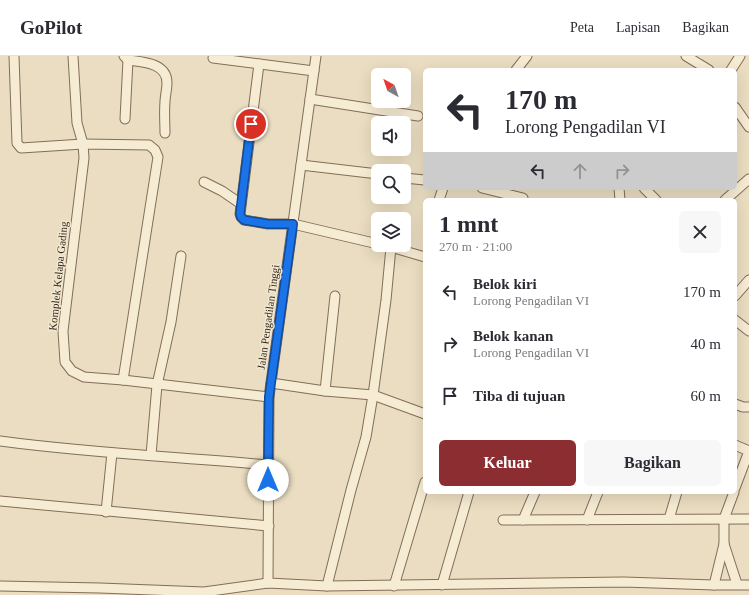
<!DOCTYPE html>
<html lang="id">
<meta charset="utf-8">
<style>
:root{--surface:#fff;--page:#f7f7f7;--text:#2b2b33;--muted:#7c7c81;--line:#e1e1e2;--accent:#8c2e31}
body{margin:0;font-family:"Times New Roman",serif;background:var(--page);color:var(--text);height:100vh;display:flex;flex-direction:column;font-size:15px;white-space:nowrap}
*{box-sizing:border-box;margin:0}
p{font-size:13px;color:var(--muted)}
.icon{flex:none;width:22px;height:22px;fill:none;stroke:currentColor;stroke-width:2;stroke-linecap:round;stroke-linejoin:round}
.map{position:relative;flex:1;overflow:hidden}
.panel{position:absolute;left:423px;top:142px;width:314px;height:296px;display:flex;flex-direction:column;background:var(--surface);border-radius:6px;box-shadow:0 4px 16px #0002}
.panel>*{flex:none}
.guide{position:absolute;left:423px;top:12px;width:314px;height:122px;border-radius:6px;box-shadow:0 4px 16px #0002;background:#fff;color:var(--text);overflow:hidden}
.needle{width:26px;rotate:320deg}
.tools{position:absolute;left:371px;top:12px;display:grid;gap:8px}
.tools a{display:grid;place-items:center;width:40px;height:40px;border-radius:6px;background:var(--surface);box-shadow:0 4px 16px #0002;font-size:20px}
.pin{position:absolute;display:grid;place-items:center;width:34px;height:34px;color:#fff;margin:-17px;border:2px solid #fff;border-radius:50%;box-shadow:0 1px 4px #0007}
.me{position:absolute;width:44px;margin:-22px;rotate:0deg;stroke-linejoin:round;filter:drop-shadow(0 0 3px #0008)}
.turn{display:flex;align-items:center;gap:14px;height:84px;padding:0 16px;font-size:18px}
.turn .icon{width:52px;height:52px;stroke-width:2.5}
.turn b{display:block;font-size:28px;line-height:34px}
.lanes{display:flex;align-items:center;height:38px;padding:0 16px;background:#0003;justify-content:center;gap:20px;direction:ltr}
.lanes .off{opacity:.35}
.round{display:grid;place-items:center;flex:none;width:42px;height:42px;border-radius:6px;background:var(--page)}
.summary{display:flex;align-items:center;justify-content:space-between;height:68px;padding:0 16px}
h1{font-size:24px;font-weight:700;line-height:30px}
.primary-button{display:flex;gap:8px;margin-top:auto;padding:8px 16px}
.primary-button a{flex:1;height:46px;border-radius:6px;background:var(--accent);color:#fff;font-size:16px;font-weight:700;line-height:46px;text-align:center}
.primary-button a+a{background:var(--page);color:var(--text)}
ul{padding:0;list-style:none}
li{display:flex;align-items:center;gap:12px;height:52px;padding:0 16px}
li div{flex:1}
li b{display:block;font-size:15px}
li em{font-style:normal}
header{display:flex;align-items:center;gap:24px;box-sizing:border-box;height:56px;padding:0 20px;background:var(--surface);border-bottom:1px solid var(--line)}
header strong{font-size:19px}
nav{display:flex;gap:22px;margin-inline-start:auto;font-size:14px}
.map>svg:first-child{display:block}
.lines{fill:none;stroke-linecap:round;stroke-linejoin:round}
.street-casing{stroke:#826e5a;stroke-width:11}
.street{stroke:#f6ebd3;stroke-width:9}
.route-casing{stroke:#114b97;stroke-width:10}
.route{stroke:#1a73e8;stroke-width:7}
.labels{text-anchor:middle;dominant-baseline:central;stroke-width:3;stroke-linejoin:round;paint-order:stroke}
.street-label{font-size:11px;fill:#33271d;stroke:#f2e7cf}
</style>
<header>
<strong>GoPilot</strong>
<nav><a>Peta</a><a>Lapisan</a><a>Bagikan</a></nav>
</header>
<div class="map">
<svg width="749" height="539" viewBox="0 0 749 539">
<rect width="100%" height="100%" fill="#eaddc1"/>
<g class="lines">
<defs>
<g id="street">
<path d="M14 0 17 87 21 92 83 88 149 89 155 94 158 101 123 324"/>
<path d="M73 0 77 67 83 88 84 102 63 275 65 306 72 315 84 321 123 324 269 341"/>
<path d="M124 0 128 4C143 6 167 7 167 27 167 34 165 40 165 46 164 56 165 67 165 77"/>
<path d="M686 0 709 14"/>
<path d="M213 2 314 15"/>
<path d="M259 8 240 158 241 161 244 164 268 168H293L378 188"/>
<path d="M516 14 527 0"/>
<path d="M731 14 740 0"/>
<path d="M310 43 418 60"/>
<path d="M735 51 749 71"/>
<path d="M125 63 128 4"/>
<path d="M301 109 378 118"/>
<path d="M404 122 425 124"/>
<path d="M204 126 222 135 241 148"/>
<path d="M482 132 523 142"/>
<path d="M619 132 620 144"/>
<path d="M644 132 656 144"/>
<path d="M439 144 443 132"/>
<path d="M725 144 749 123"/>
<path d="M391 191 425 201"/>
<path d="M735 240 749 224"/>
<path d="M735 264 749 275"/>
<path d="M271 327 325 335 373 339 425 358"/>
<path d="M325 335 335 240"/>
<path d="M735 348 743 351H749"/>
<path d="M0 385C88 397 179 401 268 409"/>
<path d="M735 389 749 395"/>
<path d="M151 399 157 329 171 266 181 200"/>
<path d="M735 432 749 395"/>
<path d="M0 445 269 470"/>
<path d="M106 456 112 397"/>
<path d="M669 463 677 436"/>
<path d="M503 464 749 463"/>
<path d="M523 464 535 436"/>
<path d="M587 464 598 436"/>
<path d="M724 488 737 528"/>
<path d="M268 527 269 341 316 0"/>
<path d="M442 529 469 436"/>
<path d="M714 529 724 488V463L734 436"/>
<path d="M0 530 100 532 204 536 268 527 327 530 624 526 714 529H749"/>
<path d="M327 530 351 434 366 381 373 339 386 244 391 191 384 189"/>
<path d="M394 530 425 426"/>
</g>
</defs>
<use href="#street" class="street-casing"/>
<use href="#street" class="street"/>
</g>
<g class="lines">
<defs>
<path id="route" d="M251 68 240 158 241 161 244 164 268 168H293L269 341 268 424"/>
</defs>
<use href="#route" class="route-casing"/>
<use href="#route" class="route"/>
</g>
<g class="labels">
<g class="street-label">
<text transform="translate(58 220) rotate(-84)">Komplek Kelapa Gading</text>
<text transform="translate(268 261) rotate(-82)">Jalan Pengadilan Tinggi</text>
</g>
</g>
</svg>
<div class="tools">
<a><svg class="needle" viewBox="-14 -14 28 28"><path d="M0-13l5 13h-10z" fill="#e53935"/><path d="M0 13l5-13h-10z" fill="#7c7c81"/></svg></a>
<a><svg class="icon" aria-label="sound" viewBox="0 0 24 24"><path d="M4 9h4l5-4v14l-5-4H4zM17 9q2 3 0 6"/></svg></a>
<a><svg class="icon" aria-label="search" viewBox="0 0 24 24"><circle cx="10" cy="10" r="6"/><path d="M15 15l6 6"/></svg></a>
<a><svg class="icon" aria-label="layers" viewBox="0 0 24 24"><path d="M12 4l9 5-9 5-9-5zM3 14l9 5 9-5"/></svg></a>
</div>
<div class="pin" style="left:251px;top:68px;background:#d93025"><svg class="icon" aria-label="arrive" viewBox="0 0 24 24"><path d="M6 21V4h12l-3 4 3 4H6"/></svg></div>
<svg class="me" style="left:268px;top:424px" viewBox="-20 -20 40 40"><circle r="19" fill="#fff"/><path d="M0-13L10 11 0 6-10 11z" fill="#1a73e8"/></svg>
<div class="guide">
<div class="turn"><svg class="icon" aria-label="left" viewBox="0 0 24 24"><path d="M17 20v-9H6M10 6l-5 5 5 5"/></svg><div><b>170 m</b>Lorong Pengadilan VI</div></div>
<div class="lanes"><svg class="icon" aria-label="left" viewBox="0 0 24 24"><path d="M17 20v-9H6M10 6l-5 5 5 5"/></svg><svg class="icon off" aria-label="ahead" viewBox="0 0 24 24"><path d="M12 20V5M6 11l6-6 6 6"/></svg><svg class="icon off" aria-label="right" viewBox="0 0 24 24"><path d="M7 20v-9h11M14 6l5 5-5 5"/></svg></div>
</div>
<section class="panel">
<div class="summary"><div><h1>1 mnt</h1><p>270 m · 21:00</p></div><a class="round"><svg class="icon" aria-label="close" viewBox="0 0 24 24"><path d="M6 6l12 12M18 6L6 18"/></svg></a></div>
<ul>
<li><svg class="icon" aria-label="left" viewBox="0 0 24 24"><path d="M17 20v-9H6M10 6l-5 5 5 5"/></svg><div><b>Belok kiri</b><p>Lorong Pengadilan VI</p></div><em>170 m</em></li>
<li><svg class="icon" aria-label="right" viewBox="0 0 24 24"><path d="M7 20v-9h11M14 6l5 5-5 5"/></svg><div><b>Belok kanan</b><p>Lorong Pengadilan VI</p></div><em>40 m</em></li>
<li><svg class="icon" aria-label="arrive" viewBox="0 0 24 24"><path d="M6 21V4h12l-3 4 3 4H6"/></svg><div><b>Tiba di tujuan</b></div><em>60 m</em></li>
</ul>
<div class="primary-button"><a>Keluar</a><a>Bagikan</a></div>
</section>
</div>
